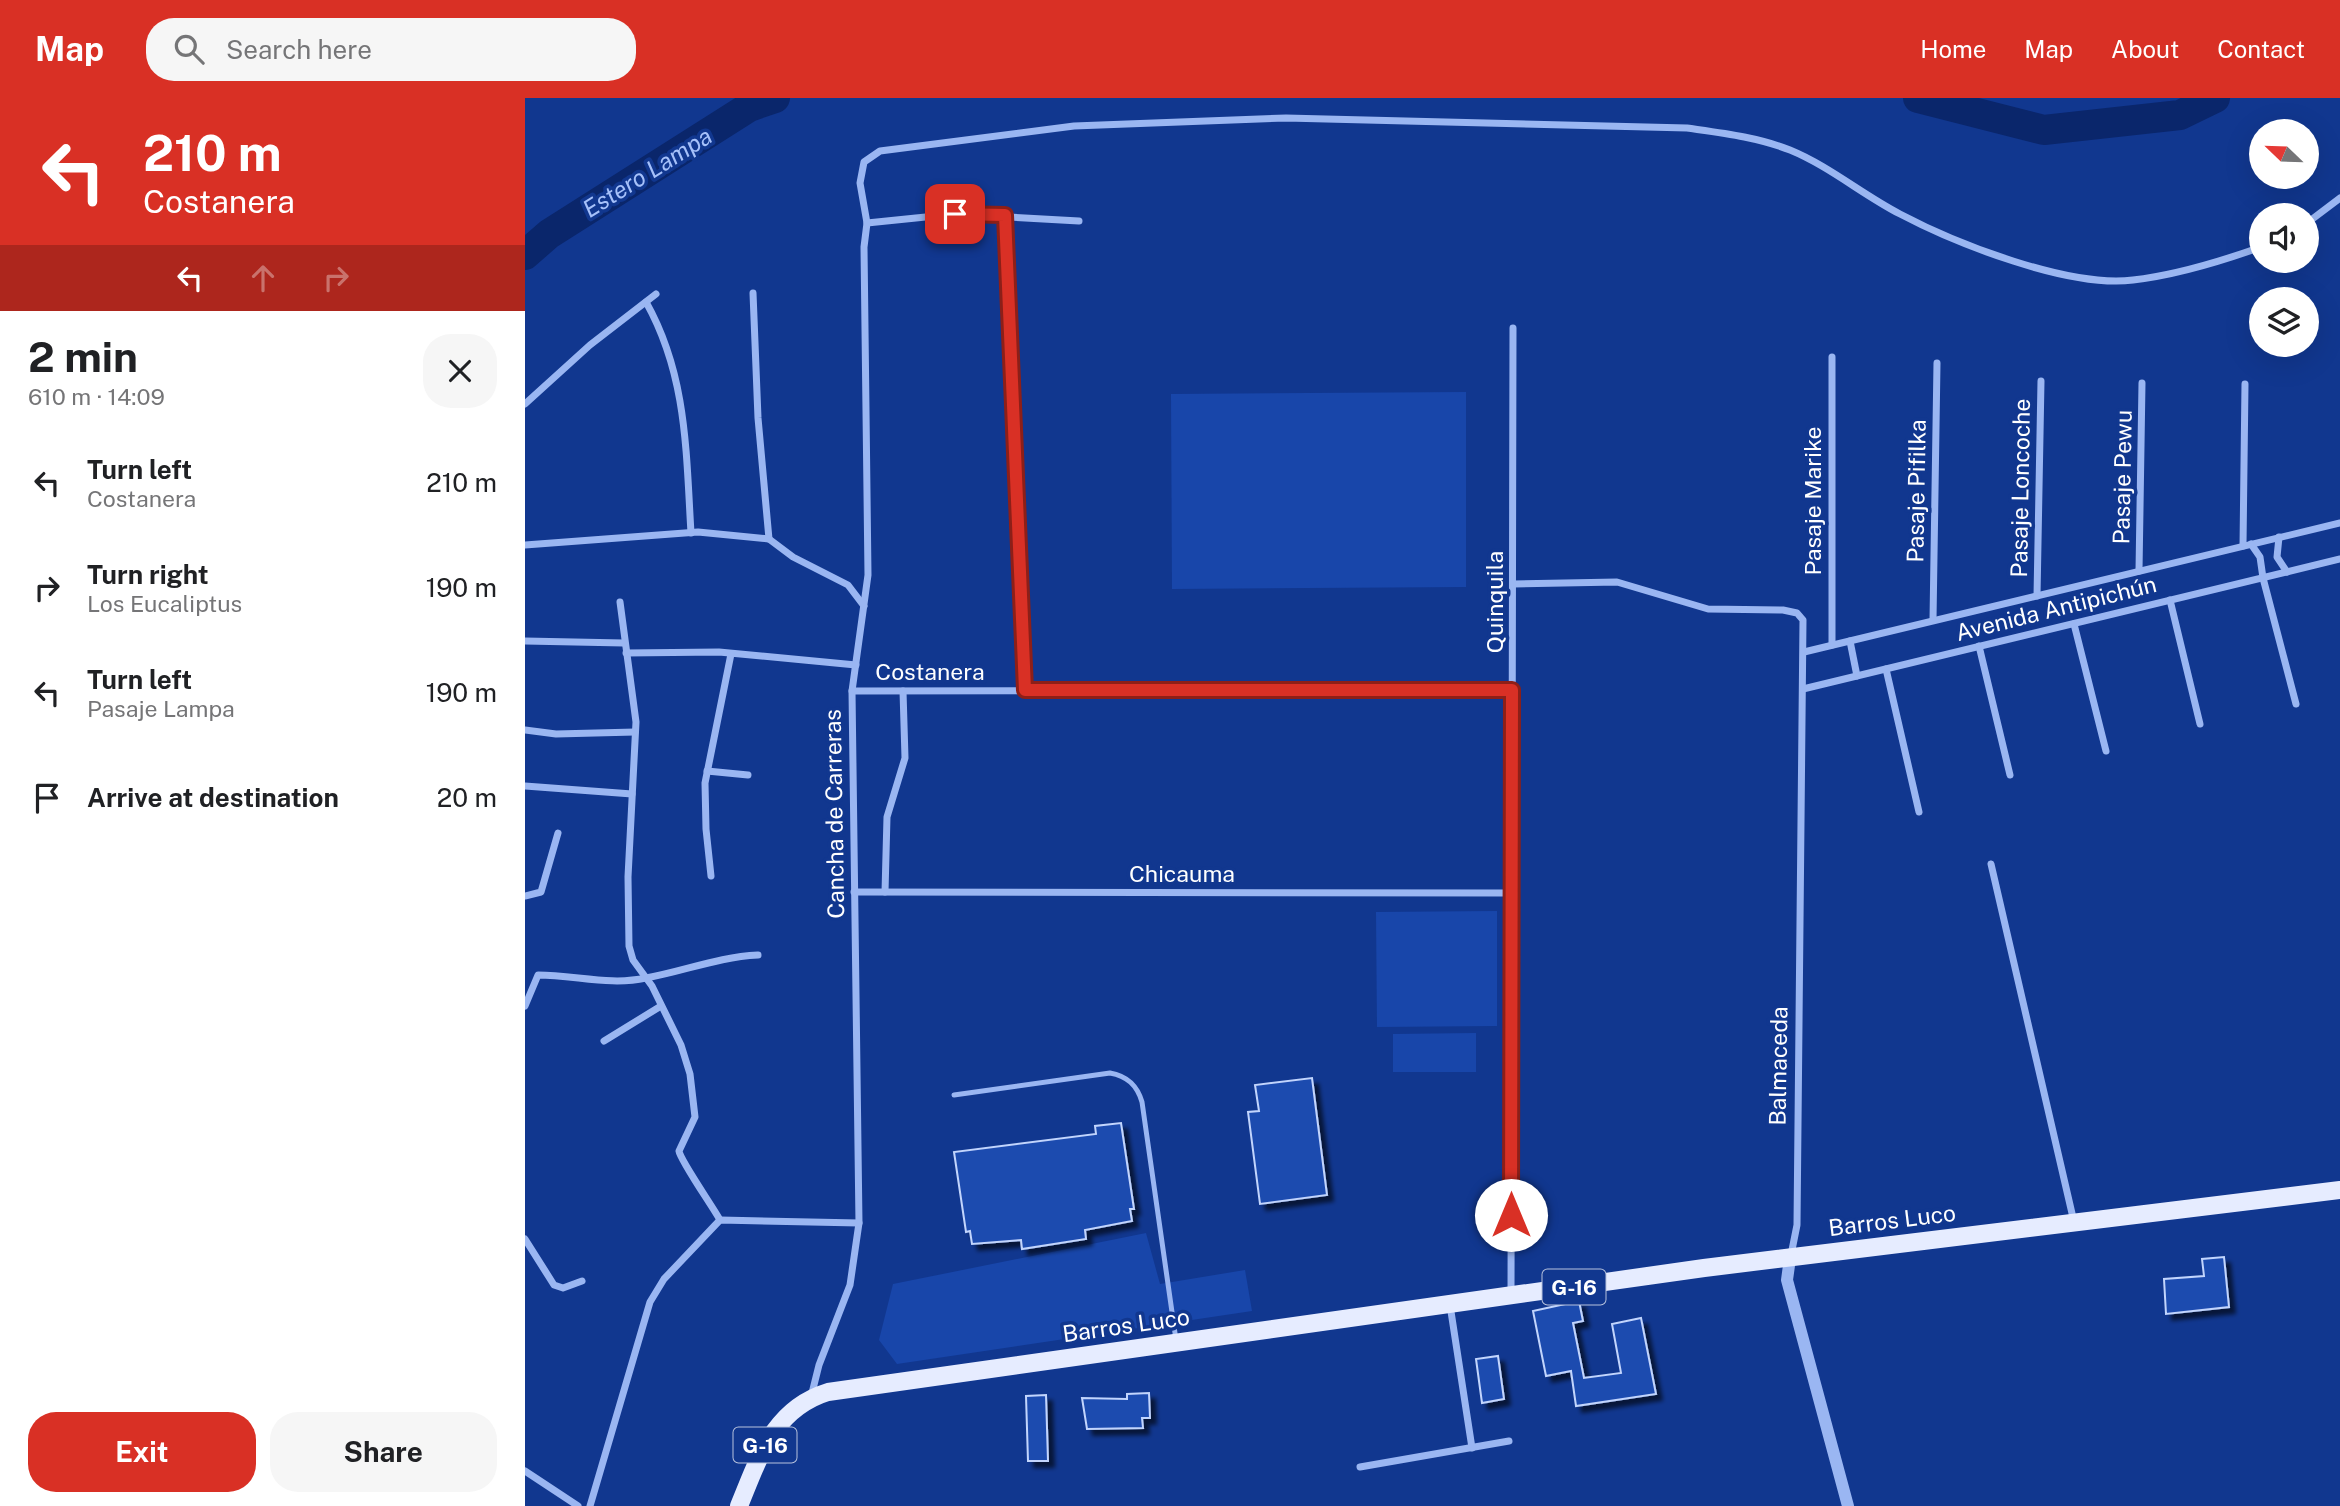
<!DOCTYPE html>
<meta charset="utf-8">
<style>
:root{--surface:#fff;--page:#f6f6f6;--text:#202124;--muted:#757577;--accent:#d93025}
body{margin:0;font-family:"Public Sans",sans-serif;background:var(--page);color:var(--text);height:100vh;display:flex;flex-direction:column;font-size:26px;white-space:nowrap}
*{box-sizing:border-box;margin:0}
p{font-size:23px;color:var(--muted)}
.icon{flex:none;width:38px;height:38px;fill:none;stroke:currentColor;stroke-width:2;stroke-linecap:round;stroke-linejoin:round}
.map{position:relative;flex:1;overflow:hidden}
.sheet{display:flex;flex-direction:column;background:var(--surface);width:525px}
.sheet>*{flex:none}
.banner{background:#d93025;color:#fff;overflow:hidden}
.needle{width:46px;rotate:293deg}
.tools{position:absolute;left:1724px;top:21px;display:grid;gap:14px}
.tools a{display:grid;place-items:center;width:70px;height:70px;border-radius:50%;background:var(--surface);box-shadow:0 7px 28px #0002;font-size:35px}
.pin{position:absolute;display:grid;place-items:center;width:60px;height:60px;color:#fff;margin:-30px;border-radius:14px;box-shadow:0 4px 10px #0006}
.me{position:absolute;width:77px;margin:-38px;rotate:0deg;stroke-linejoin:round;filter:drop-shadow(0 0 5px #0008)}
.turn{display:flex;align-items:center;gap:24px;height:147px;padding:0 28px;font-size:32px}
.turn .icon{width:91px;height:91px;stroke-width:2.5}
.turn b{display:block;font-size:49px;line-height:60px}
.lanes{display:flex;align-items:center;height:66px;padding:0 28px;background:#0003;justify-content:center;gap:35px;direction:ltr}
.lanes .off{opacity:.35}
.round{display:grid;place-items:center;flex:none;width:74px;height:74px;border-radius:28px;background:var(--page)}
.overview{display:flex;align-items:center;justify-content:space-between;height:119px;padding:0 28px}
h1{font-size:42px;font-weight:700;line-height:52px}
.cta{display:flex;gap:14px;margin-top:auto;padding:14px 28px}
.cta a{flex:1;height:80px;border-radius:28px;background:var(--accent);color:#fff;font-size:28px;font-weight:700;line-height:80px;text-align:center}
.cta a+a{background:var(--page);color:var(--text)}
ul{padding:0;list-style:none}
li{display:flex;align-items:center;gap:21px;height:105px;padding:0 28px}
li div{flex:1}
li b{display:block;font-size:26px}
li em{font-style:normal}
header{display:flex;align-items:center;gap:42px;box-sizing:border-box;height:98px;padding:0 35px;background:var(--accent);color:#fff}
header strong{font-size:33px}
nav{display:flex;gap:38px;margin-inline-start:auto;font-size:24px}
.search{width:490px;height:63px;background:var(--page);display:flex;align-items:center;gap:18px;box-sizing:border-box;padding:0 24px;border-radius:28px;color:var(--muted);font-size:26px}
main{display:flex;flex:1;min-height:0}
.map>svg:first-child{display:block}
.green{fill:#1846aa}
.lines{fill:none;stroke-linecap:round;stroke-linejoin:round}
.river{stroke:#0a266b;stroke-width:30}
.building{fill:#1e4baf;stroke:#c2d5fd;stroke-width:2;filter:url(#shadow)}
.service{stroke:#9ab6f2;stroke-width:5}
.minor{stroke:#9ab6f2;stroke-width:7}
.tertiary{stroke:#9ab6f2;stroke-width:12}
.primary{stroke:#e6ecff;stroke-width:18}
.route-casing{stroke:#8d1f18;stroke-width:18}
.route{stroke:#d93025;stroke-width:12}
.labels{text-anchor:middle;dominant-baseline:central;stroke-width:7;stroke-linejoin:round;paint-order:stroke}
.shield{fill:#11378f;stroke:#b8c3dd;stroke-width:2}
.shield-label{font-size:21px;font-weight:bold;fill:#fff}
.street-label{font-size:23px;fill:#fff;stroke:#11378f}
.water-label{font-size:24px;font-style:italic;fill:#a6c1fa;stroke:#11378f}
</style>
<header>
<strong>Map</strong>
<div class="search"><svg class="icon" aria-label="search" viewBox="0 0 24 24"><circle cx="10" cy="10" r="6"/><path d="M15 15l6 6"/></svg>Search here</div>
<nav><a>Home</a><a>Map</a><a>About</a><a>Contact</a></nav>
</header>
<main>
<section class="sheet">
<div class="banner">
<div class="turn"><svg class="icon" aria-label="left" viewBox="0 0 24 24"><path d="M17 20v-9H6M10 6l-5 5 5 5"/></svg><div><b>210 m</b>Costanera</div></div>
<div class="lanes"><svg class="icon" aria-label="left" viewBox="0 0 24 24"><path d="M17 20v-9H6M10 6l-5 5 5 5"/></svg><svg class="icon off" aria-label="ahead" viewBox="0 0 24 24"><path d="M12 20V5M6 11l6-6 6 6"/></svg><svg class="icon off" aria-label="right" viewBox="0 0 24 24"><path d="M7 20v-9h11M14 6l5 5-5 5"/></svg></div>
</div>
<div class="overview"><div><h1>2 min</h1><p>610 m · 14:09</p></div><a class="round"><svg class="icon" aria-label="close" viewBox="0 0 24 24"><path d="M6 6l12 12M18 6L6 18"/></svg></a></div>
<ul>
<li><svg class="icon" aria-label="left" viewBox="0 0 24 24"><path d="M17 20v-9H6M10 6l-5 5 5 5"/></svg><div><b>Turn left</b><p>Costanera</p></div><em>210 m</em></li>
<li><svg class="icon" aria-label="right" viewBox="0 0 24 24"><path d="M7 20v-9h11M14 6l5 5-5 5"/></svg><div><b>Turn right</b><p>Los Eucaliptus</p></div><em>190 m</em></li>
<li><svg class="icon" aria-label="left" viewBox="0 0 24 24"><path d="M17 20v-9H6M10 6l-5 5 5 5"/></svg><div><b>Turn left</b><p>Pasaje Lampa</p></div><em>190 m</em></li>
<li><svg class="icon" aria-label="arrive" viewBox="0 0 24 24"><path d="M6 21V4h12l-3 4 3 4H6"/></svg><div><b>Arrive at destination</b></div><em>20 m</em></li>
</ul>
<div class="cta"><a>Exit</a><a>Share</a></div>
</section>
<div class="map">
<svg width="1815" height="1408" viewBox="0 0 1815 1408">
<defs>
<filter id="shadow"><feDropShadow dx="6" dy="6" stdDeviation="2" flood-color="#0009"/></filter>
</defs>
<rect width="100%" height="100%" fill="#11378f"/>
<g class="green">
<path d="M941 294V489L647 491 646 296Z"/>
<path d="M972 813V928L852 929 851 814Z"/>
<path d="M951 935V974H868V936Z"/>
<path d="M621 1135 635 1186 720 1172 727 1213 372 1266 354 1242 368 1186Z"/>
</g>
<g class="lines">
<g class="river">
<path d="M1393 0 1519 32 1655 17 1690 0"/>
<path d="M0 157 24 136 224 9 250 0"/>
</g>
</g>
<g class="building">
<path d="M787 980 802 1097 735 1106 723 1014 734 1013 730 987Z"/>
<path d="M596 1025 609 1111H605L607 1123 560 1132 561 1141 497 1151 496 1142 447 1146 445 1133 441 1134 429 1054 571 1036 570 1028Z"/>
<path d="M1699 1159 1704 1209 1641 1216 1639 1181 1679 1178 1677 1161Z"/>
<path d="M1054 1203 1058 1223 1048 1225 1059 1280 1096 1275 1087 1226 1116 1220 1131 1296 1051 1308 1046 1273 1021 1278 1008 1213Z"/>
<path d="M973 1258 979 1301 957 1305 951 1261Z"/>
<path d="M624 1295 625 1320H617L618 1330 562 1331 557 1300 602 1301V1296Z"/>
<path d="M521 1297 523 1363H503L501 1298Z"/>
</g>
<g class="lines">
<path class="service" d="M429 997 585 975C602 978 612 987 617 1004L651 1242"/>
<g class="minor">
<path d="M480 117 500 592"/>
<path d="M342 125 430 116 554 123"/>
<path d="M1782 125 1815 100"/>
<path d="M228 195 233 320 244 441"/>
<path d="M121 204C162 277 161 353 166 435"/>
<path d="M1307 259V547"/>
<path d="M0 306 65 247 131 196"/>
<path d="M1754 439 1752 459 1762 474"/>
<path d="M1726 446 1735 459 1738 480 1771 606"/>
<path d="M0 447 173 434 244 441 268 459 323 487 339 508"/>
<path d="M1718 448 1720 286"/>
<path d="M1614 473 1617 285"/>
<path d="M988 486 1092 484 1183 511 1258 512 1272 515 1278 522 1272 1127 1266 1157"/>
<path d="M1512 498 1516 283"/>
<path d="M1645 502 1675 626"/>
<path d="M95 504 111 624 103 779 104 848 108 862 127 888 156 947 165 976 170 1019 154 1053C155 1062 188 1109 195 1122"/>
<path d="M1408 522 1412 265"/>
<path d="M1549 526 1581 653"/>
<path d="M0 543 99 545"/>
<path d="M1325 543 1332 578"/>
<path d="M1454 548 1485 677"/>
<path d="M1279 554 1815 425"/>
<path d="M101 555 194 554 331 567"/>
<path d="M1361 571 1394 714"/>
<path d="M1278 591 1815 461"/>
<path d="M327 593 987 592"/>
<path d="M0 632 31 636 110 634"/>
<path d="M182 673 223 677"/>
<path d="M0 688 107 696"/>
<path d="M1466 766 1549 1124"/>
<path d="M186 778 181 731 180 685 206 556"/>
<path d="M329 794 986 795"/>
<path d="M360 794 362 719 380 660 378 593"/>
<path d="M0 798 16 794 33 735"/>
<path d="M0 908 13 877C50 877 85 888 121 880 160 873 193 859 233 857"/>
<path d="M79 943 136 908"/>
<path d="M0 1141 29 1187 38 1190 57 1183"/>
<path d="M986 1197 988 230"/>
<path d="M925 1207 947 1350"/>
<path d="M286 1299 294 1267 325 1187 334 1125 327 593 343 477 339 149 342 125 335 85 339 64 355 53 549 28 761 20 1162 30C1197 35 1232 39 1265 52 1304 68 1338 97 1375 116 1432 146 1544 190 1608 182 1652 177 1694 164 1736 149"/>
<path d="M835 1369 984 1343"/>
<path d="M0 1373 53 1408"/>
<path d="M65 1408 125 1204 139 1181 195 1122 334 1125"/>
</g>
<path class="tertiary" d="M1265 1160 1262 1182 1323 1408"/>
<path class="primary" d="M214 1408C234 1360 248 1311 303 1294L1179 1170 1815 1092"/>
</g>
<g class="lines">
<defs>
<path id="route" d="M430 116 480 117 500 592H987L986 1117"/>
</defs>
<use href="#route" class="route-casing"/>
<use href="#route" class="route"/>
</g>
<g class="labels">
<g class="shield">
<rect x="1017.5" y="1171.5" width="63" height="35" rx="5"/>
<rect x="208.5" y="1329.5" width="63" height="35" rx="5"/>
</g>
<g class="shield-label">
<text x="1049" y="1189">G-16</text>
<text x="240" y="1347">G-16</text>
</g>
<g class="street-label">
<text transform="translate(1597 379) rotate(-89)">Pasaje Pewu</text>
<text transform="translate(1495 390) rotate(-89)">Pasaje Loncoche</text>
<text transform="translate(1391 393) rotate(-89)">Pasaje Pifilka</text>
<text transform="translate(1287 403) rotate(-90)">Pasaje Marike</text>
<text transform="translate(969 504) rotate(-90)">Quinquila</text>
<text transform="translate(1531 510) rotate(-14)">Avenida Antipichún</text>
<text x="405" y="573">Costanera</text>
<text transform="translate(309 716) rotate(-91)">Cancha de Carreras</text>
<text x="657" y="775">Chicauma</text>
<text transform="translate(1253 968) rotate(-89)">Balmaceda</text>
<text transform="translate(1367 1122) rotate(-7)">Barros Luco</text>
<text transform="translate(601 1227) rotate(-8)">Barros Luco</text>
</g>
<g class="water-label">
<text transform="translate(122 74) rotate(-32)">Estero Lampa</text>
</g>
</g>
</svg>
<div class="tools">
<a><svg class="needle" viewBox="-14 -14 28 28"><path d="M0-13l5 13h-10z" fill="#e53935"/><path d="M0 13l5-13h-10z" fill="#757577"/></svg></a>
<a><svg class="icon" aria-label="sound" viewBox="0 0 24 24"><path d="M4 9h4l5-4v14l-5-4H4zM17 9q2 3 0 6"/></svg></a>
<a><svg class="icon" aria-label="layers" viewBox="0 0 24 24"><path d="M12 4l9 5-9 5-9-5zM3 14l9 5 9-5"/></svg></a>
</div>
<div class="pin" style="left:430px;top:116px;background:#d93025"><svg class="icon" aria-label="arrive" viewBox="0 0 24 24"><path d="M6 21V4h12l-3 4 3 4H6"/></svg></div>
<svg class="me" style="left:986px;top:1117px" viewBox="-20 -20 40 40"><circle r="19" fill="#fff"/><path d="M0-13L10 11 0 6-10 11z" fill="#d93025"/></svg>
</div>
</main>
